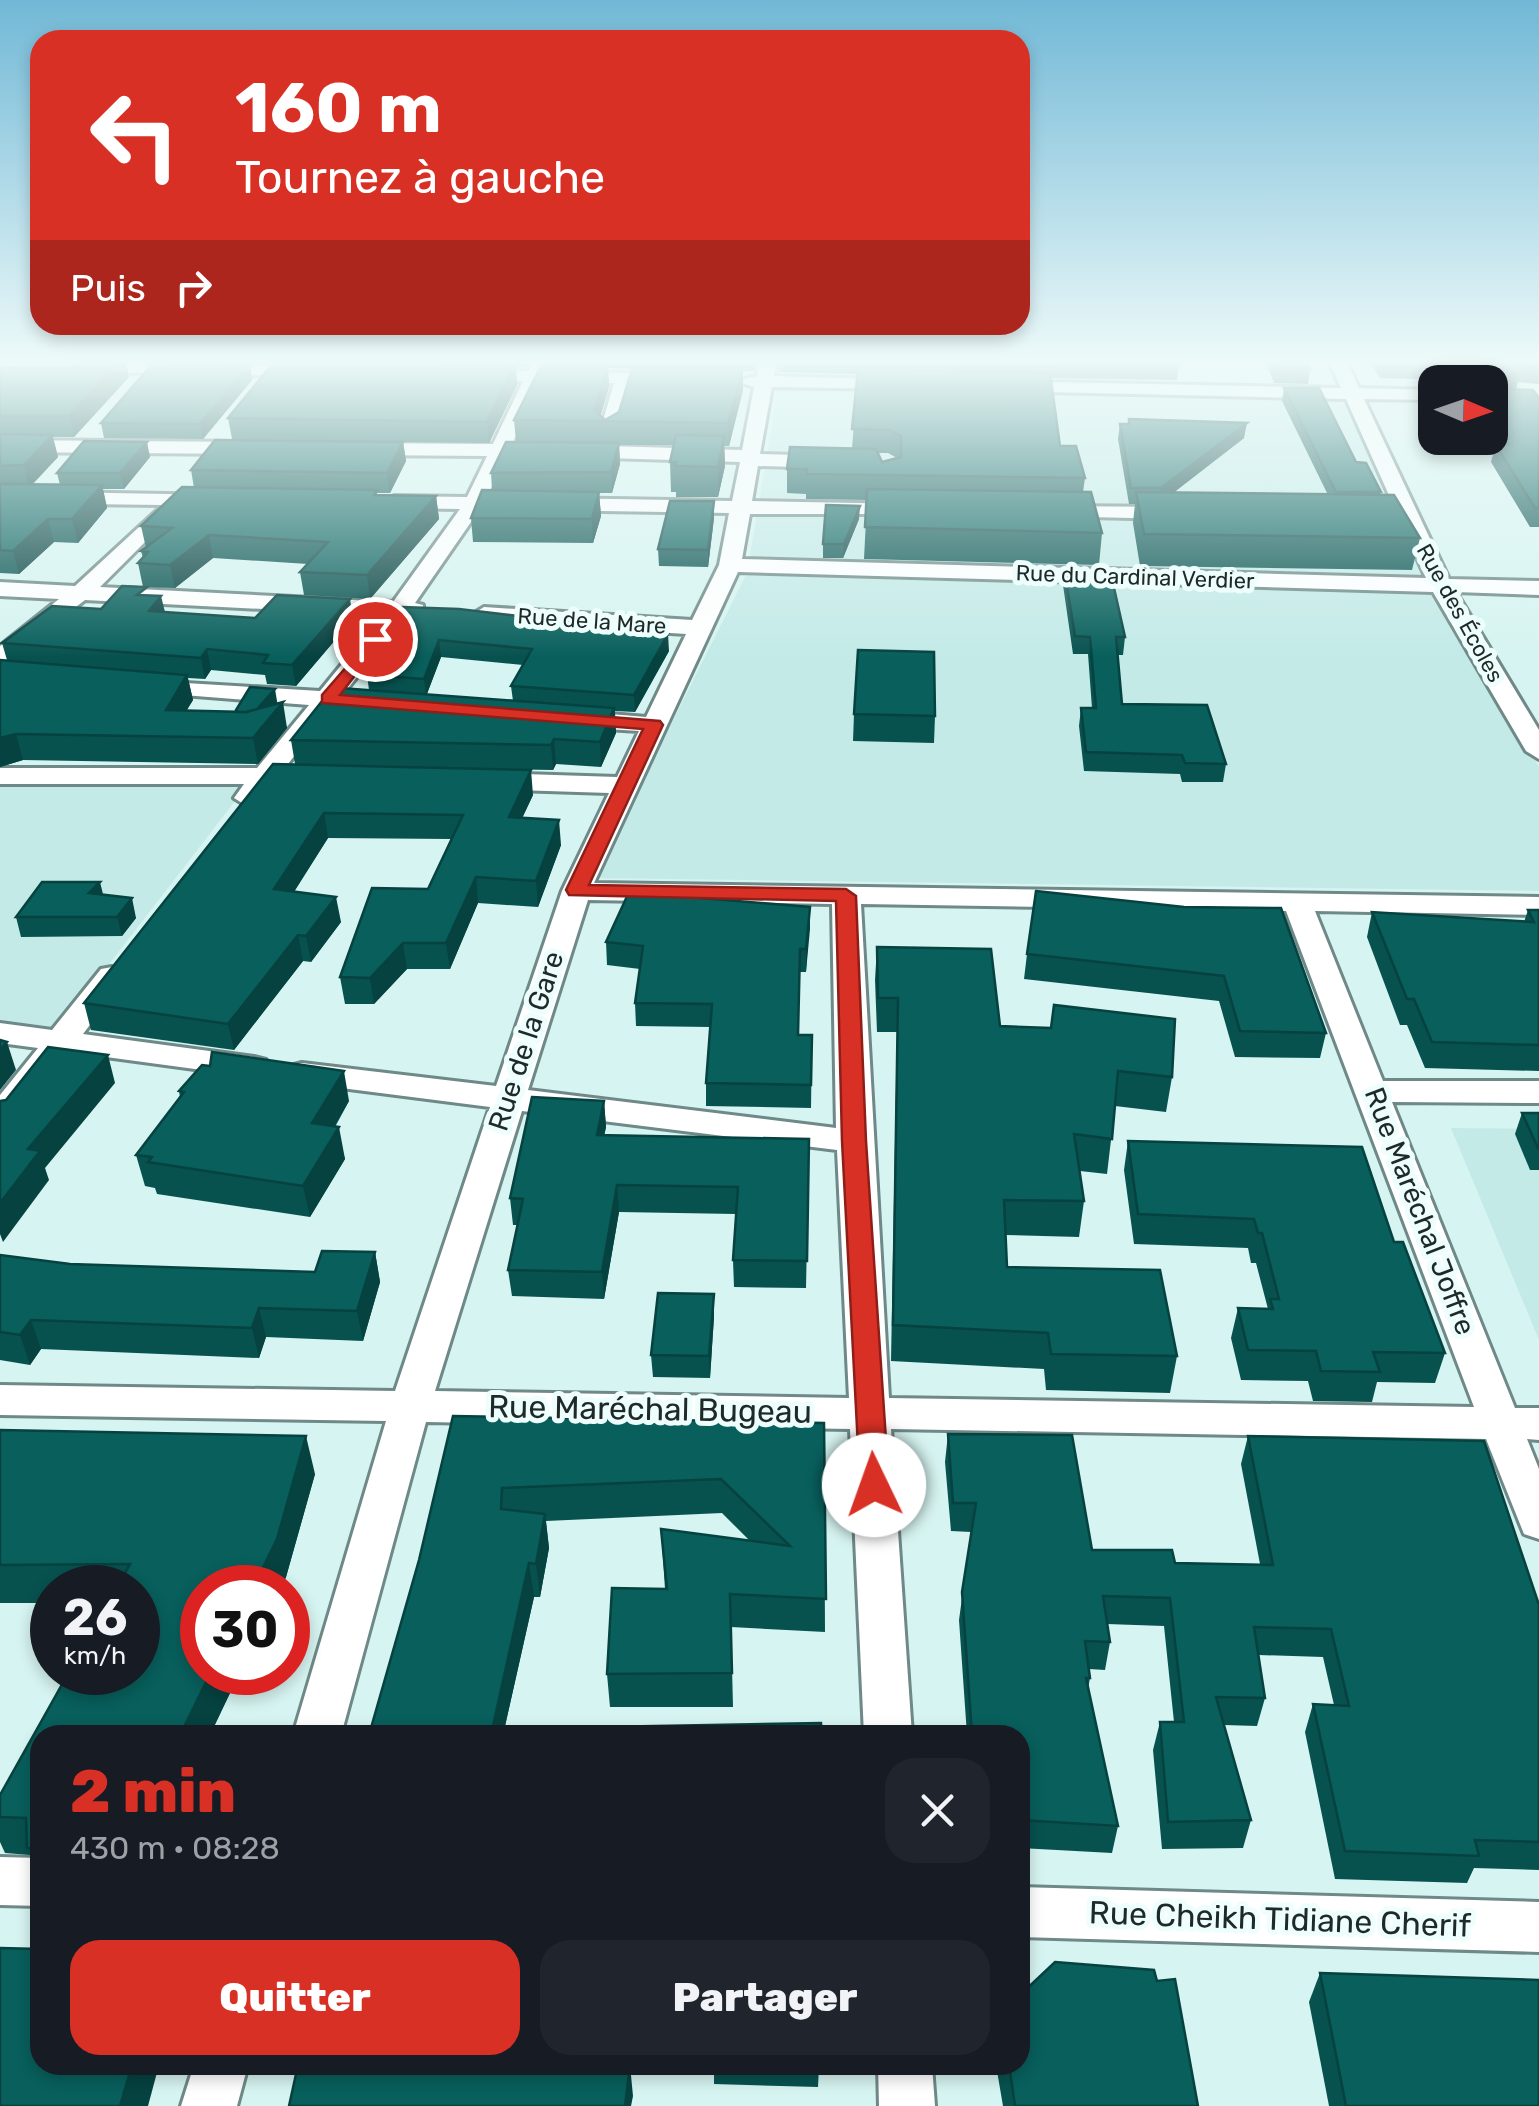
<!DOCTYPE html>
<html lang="fr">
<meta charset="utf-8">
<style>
:root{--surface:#171b24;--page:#20242c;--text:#f1f3f6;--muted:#9ea1a6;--accent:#d93025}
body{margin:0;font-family:Rubik,sans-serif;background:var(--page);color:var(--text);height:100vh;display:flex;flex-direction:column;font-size:38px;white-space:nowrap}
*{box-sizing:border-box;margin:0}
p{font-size:32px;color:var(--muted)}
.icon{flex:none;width:55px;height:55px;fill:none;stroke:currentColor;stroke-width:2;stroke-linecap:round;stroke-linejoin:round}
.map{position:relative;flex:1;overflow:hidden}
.drawer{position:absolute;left:30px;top:1725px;width:1000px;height:350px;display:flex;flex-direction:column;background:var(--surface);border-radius:30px;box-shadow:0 5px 15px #0003}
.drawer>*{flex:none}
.top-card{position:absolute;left:30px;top:30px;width:1000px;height:305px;border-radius:30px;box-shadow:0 5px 15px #0003;background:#d93025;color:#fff;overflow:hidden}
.needle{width:65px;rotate:92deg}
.controls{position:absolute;left:1418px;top:365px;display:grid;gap:20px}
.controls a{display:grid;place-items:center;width:90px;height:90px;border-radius:20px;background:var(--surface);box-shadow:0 5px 15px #0003;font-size:50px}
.speed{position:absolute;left:30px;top:1565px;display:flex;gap:20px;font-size:50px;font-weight:700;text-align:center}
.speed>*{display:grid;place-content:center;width:130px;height:130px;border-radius:50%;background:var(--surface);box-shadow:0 5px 15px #0003;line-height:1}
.speed small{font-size:25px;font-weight:400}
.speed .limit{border:15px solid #d22;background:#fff;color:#111}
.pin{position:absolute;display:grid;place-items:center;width:85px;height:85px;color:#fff;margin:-42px;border:5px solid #fff;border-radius:50%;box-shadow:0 2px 10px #0007}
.me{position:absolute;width:110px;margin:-55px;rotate:357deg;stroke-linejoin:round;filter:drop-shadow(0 0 8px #0008)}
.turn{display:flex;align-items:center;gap:35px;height:210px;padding:0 40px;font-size:45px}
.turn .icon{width:130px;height:130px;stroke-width:2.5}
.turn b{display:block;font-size:70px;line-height:85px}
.then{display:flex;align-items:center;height:95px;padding:0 40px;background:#0003;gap:20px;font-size:38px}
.round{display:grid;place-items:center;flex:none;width:105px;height:105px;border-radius:30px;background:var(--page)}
.headline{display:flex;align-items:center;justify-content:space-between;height:170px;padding:0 40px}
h1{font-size:60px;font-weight:800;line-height:75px;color:var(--accent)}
.primary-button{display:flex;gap:20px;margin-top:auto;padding:20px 40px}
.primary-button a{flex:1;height:115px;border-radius:30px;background:var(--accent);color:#fff;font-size:40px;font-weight:800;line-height:115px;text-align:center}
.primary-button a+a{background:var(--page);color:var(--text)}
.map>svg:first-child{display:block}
.built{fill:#c3eae7}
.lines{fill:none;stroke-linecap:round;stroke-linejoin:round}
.minor-casing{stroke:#6e8987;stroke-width:6}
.minor{fill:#fff;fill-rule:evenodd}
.wall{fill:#07524f;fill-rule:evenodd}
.shaded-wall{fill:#064240}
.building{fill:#085f5c;stroke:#064240;stroke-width:2.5}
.route{fill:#d93025;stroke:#8d1f18;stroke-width:2.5}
.labels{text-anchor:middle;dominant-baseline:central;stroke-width:10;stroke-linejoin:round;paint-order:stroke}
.far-street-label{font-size:22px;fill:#1e2928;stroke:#edfefd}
.street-label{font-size:28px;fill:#1e2928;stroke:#edfefd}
.near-street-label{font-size:32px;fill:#1e2928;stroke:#edfefd}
</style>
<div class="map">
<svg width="1539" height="2106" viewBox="0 0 1539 2106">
<rect width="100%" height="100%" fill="#d6f4f1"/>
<g class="built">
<path d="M778 388 1343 400 1438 594 1539 767V891L594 878 747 573Z"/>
<path d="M252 779 59 1029 0 1022V780Z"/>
<path d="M1451 1128 1539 1129V1340Z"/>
</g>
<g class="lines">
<defs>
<g id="minor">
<path d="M0 362 311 366 320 371 311 376 0 370Z"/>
<path d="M532 362H550L545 371 671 374 680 379 671 384 631 383 617 434 608 440 599 434 614 383 541 382 512 444 530 450 506 456 487 497 732 501 740 462 574 457 564 451 574 445 742 450 754 387 736 381 757 376 759 362H777L774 376 907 380 910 384 901 389 772 387 760 454 830 456 840 462 830 468 758 466 752 501 910 504 920 510 917 514H750L742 559 1426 578 1346 399 1010 391 1001 386 1010 381 1341 388 1329 362H1347L1359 388 1435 390V400L1364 399 1449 579 1539 581V595L1456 592 1539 730V759L1526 751 1433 592 738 572 594 883 1539 897V915L1315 911 1383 1081H1539V1103L1392 1102 1515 1408H1539V1440L1527 1439 1539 1469V1539L1524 1534 1486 1439 891 1429 912 1735H864L850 1429 426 1422 341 1735H293L386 1421 0 1415V1385L395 1391 490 1107 302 1083 290 1080 286 1073 290 1066 302 1063 496 1086 562 891 609 793 489 789 476 781 489 773 617 777 639 731 574 727 561 719 574 711 646 717 686 634 484 621 473 614 484 607 692 620 719 565 729 513 480 509 415 603 423 605V615L405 616 345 692 355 695 358 700 355 705 334 706 284 769 293 776 289 782 272 784 257 804 247 806 234 798 244 784H0V768H257L309 705 145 692 136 690 133 685 136 680 320 691 382 615 85 600 0 665V646L59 599 0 596V582L75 586 163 505 0 503V491L222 495V503L182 505 100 587 393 602 460 509 394 508 384 502 394 496 467 497 487 456 359 455 349 449 359 443 493 444 523 381 475 380 466 375 475 370 528 371ZM588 900 832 904 836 1128 528 1090ZM861 904 1286 911 1474 1407 889 1398ZM522 1111 837 1150 849 1398 435 1391Z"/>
<path d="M0 440 250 442 260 448 250 454 0 452Z"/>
<path d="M1054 506 1175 507 1185 513 1175 519 1047 516 1044 512Z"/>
<path d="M112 967 127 976 83 1034 254 1057 266 1060 270 1067 266 1074 254 1077 69 1052 12 1126 0 1129V1095L38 1048 0 1043V1023L52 1030 101 969Z"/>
<path d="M0 1857 40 1858V1906L0 1905Z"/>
<path d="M1020 1887 1539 1902V1952L1020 1937Z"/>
<path d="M194 2065H248L237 2106H181Z"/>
<path d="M878 2065H932L935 2106H879Z"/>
</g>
</defs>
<use href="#minor" class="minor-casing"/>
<use href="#minor" class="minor"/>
</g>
<g class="wall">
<path d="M233 362 479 363 529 362 526 367H516L517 385 489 443 403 442 406 461 390 493H377V495L436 496 439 519 370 599 304 595 300 572 308 564 213 558 175 588 143 587 138 563 143 558 141 551 146 548 141 526 194 488 191 470 232 439 228 418 274 363Z"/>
<path d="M551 362H756L754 371H743V390L729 446H724L725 466 718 497H676V492H671L670 462 674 445H619L620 464 612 493H599L601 516 593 543 473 542 471 518 492 490 491 473 516 442 514 420ZM608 368 632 369 619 412 605 420 600 416 609 387Z"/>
<path d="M777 362H1178L1179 365 1177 380 1050 378 1060 446 1085 478 1083 492 1102 533 1099 565 864 559 867 500 806 499V494L787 493V469L852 448 858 374 779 372ZM878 453H888L897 458 882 462Z"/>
<path d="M1266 362H1307L1310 369 1308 384 1274 383Z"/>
<path d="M1370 362H1539V384L1517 382 1516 389 1539 398V527H1530L1491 462 1495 447 1489 438H1490V382H1452L1450 380 1380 378Z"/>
<path d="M250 365 252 380 203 439 104 438 101 423Z"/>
<path d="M0 367 129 377 74 437H53L58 457 32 485H60L57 473 150 457 124 489H103L107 508 78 543 54 542 19 574 0 573Z"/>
<path d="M1284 388 1356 462 1381 492 1380 495 1420 538 1412 570 1140 566 1133 523 1135 504H1129L1118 439 1120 424H1128L1129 419 1244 438 1174 492 1328 495 1282 401Z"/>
<path d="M714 518 708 567 659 566 658 549Z"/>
<path d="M859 519 843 558H823V544Z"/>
<path d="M1064 568 1125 637 1123 655H1118L1122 704 1226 764 1223 782H1182L1180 774 1084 771 1079 726 1081 708H1092L1088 654H1073L1063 585Z"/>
<path d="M149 596 165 612 255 618 353 619 296 686 267 684 265 675 211 670 205 679 188 678 193 700 186 711 236 712 277 704 287 728 258 764 23 760 0 767V660H7L2 643 101 609Z"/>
<path d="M389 625 669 651 635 712 615 711 616 733 601 767 556 764 553 770 484 769 533 795 522 818 561 845 538 907 478 903 450 969H407L374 1004H345L340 977 428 889 451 839 328 838 294 892 341 922 311 962 303 961 234 1050 91 1030 84 1003 295 764 291 740 369 690 367 675ZM441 657 523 665 511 686 513 701 427 694Z"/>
<path d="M854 714 935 716 934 743 853 741Z"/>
<path d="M103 895 136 918 122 936 21 937 16 917Z"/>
<path d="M810 907 806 972H800L798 1035H812L811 1108 706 1106V1083L710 1027 636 1026 635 1003 640 969 607 965 606 942Z"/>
<path d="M1184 907 1326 1033 1320 1058 1235 1057 1219 1001 1024 979 1027 954Z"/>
<path d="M1528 910H1539V1071L1425 1068 1407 1025H1400L1367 937 1372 912 1524 922Z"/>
<path d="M877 947 1000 1026 1172 1077 1166 1112 1115 1106 1107 1174 1080 1171 1084 1201 1079 1237 1005 1235 1007 1267 1177 1356 1170 1393 1046 1390 1044 1369 891 1361 897 1032H877L875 980Z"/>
<path d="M179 1091 349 1101 335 1127 345 1159 310 1217 157 1194 155 1188 145 1186 136 1155 180 1097Z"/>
<path d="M604 1101 606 1127 604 1135 809 1139 806 1288 734 1287 733 1260 736 1214 619 1212 604 1299 512 1296 508 1270 518 1225H513L510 1198Z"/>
<path d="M1522 1113H1539V1170H1530L1515 1134Z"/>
<path d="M1128 1141 1394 1242 1445 1353 1435 1383 1377 1382 1372 1402 1313 1401 1308 1381 1241 1380 1231 1338 1238 1308 1268 1309 1256 1263H1251L1248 1248 1134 1244 1124 1170Z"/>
<path d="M375 1252 380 1282 363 1341 266 1337 259 1358 41 1349 30 1365 0 1360V1255L70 1264 315 1272Z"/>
<path d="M714 1316 710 1378 653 1377 651 1355Z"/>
<path d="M453 1416 824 1423 825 1632 731 1627 733 1707H610L607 1674 665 1589 661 1529 750 1541 722 1513 546 1521 549 1548 540 1597H534L503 1735H369L419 1560Z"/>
<path d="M0 1430 315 1474 286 1577 281 1588H202L240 1672 210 1735H40V1876L30 1855 5 1853 0 1842V1795L138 1588H52V1603H0Z"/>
<path d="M948 1434 1092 1550 1175 1563 1260 1564 1241 1464 1248 1436 1539 1605V1870L1474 1868 1467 1883 1335 1879 1305 1732 1313 1704 1334 1705 1323 1657 1259 1655 1265 1698 1257 1726 1224 1725 1251 1820 1243 1848 1162 1849 1153 1750 1160 1722H1174L1164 1626 1107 1624 1110 1642 1105 1670 1089 1669 1090 1678 1088 1689 1118 1826 1112 1853 1020 1848V1735H967L959 1620 971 1532 951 1531 945 1462Z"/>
<path d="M1320 1973 1539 2106H1329L1309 2002Z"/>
<path d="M1157 1981 1198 2106H1003L996 2065H1020Z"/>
<path d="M714 2065H819L818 2087 714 2084Z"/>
</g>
<g class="shaded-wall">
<path d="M119 362H126L129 377 74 437 69 416Z"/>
<path d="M515 364 517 385 489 443 487 422Z"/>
<path d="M250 365 252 380 203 439 200 424Z"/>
<path d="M608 365 609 387 599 421 594 410Z"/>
<path d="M743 368V390L729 446 728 423Z"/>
<path d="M1520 372 1516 389 1490 392V375Z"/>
<path d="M1247 423 1244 438 1159 504 1161 488Z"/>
<path d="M52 435 58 457 29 487 24 465Z"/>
<path d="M724 436 725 466 718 497V467Z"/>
<path d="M147 442 150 457 124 489 120 473Z"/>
<path d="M403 442 406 461 390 493 387 473Z"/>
<path d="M619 443 620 464 612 493 611 472Z"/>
<path d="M102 485 107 508 78 543 72 519Z"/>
<path d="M599 492 601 516 593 543 592 519Z"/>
<path d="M436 496 439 519 370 599 367 575Z"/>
<path d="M714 501V518L708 567V550Z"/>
<path d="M860 506 859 519 843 558 844 544Z"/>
<path d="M48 519 54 542 19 574 13 551Z"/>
<path d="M209 535 213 558 175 588 170 565Z"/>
<path d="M161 596 166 616 149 611Z"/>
<path d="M350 599 353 619 296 686 292 665Z"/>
<path d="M668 634 669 651 635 712 634 695Z"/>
<path d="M439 640 441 657 426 696 424 679Z"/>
<path d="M207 649 211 670 205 679 201 658Z"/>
<path d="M187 675 193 700 171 736 166 710Z"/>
<path d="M275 689 278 707 248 719Z"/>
<path d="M283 702 287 728 258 764 253 738Z"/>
<path d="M614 708 616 733 601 767 600 742Z"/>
<path d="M16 734 23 760 0 767V738Z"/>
<path d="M554 739 556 764 553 770 551 745Z"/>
<path d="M531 770 533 795 511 842 509 817Z"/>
<path d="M324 813 328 838 279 915 274 889Z"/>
<path d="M559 820 561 845 538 907 536 881Z"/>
<path d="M476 877 478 903 450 969 446 943Z"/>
<path d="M100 882 105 902 89 893Z"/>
<path d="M336 897 341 922 311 962 306 936Z"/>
<path d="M132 898 136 918 122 936 117 917Z"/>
<path d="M810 907V929L806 972V949Z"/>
<path d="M298 935 303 961 234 1050 228 1024Z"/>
<path d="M403 943 407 969 374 1004 370 978Z"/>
<path d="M7 1042 16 1070 0 1090V1050Z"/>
<path d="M108 1055 115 1083 45 1168 49 1180 3 1242 0 1234V1203L28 1149Z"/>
<path d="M344 1071 349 1101 318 1154 312 1123Z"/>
<path d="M604 1101 606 1127 599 1161 597 1135Z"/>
<path d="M339 1127 345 1159 310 1217 303 1186Z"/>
<path d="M617 1185 619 1212 604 1299 602 1272Z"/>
<path d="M375 1252 380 1282 363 1341 357 1311Z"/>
<path d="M714 1294V1316L710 1378 709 1356Z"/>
<path d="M259 1308 266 1337 259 1358 252 1328Z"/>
<path d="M31 1320 41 1349 30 1365 20 1335Z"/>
<path d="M306 1436 315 1474 286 1577 281 1588H253Z"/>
<path d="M545 1514 549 1548 540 1597 536 1564Z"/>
<path d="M529 1563 534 1597 503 1735H491Z"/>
<path d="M211 1672H240L210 1735H180Z"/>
<path d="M132 2065H159L148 2106H120Z"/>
<path d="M630 2065 633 2096 631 2106H625Z"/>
</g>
<g class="building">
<path d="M77 362H119L69 416H0V367L72 368Z"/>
<path d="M154 362 250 365 200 424 101 423Z"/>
<path d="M274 362H422L515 364 487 422 228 418Z"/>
<path d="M1052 362H1178L1179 365Z"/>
<path d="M1274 362H1307L1310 369 1277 368Z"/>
<path d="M1419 362H1539V367L1515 365 1520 372 1490 375 1494 389 1533 390 1539 398V508H1535L1495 444H1509L1490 416V382H1467L1454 363Z"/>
<path d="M542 364 608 365 594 410 605 420 619 412 633 366 743 368 728 423 514 420Z"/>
<path d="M858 369 1050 373 1060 446H1076L1085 478 807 474V469H787L790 447 876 449 882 462 901 457V436L889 430 852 429Z"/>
<path d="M1284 388H1319L1356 462 1366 463 1381 492H1336Z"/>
<path d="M1129 419 1247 423 1161 488H1131L1120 424H1129Z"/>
<path d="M0 434 52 435 24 465 0 466Z"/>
<path d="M676 435 724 436 718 467 675 466 676 462H670Z"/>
<path d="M215 440 403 442 387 473 191 470Z"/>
<path d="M84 441 147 442 120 473H57Z"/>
<path d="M506 442 619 443 611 472 491 473Z"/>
<path d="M0 484 102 485 72 519H48L13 551 0 550Z"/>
<path d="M182 487 377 490 374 495 436 496 367 575 300 572 328 542 209 535 170 565 138 563 148 552 141 551 172 528 141 526Z"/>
<path d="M867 489 1091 492 1102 533 865 527Z"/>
<path d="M482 490 599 492 592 519 471 518Z"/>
<path d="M1136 492 1394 495 1420 538 1144 534Z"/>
<path d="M670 501H714L708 550 658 549Z"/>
<path d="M826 505 860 506 844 544H823Z"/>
<path d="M1064 568 1110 570 1125 637H1116L1122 704 1207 705 1226 764 1185 763 1182 755 1086 752 1081 708H1096L1090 637 1075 636Z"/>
<path d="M122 586 147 587 137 595 161 596 149 611 255 618 277 595 350 599 292 665 263 663 268 655 207 649 201 658 2 643 52 606 101 609Z"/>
<path d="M402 607 459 609 668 634 634 695 511 686 532 649 439 640 424 679 367 675 389 625Z"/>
<path d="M858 650 934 652 935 716 854 714Z"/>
<path d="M0 660 187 675 166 710 246 712 283 702 253 738 16 734 0 738Z"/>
<path d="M250 687 275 689 257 709 246 712H238L236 710Z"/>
<path d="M340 688 614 708 600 742 554 739 551 745 291 740 330 691Z"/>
<path d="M273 764 531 770 509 817 559 820 536 881 476 877 446 943H403L370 978 340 977 372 888 428 889 463 815 324 813 274 889 336 897 306 936 298 935 228 1024 84 1003Z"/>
<path d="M42 882H100L89 893 132 898 117 917H16Z"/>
<path d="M1036 891 1184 907 1281 908 1326 1033 1240 1031 1224 976 1027 954Z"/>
<path d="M629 892 810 907 806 949H800L798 1035H812L811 1085 706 1083 712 1004 635 1003 643 946 606 942Z"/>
<path d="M1528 910H1539V1045L1432 1042 1414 999H1407L1372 912 1534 922Z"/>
<path d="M877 947 991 949 1000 1026 1051 1028 1054 1005 1175 1019 1172 1077 1118 1071 1112 1139 1074 1134 1084 1201 1004 1200 1007 1267 1160 1270 1177 1356 1051 1354 1048 1333 893 1325 898 998H878Z"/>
<path d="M0 1040 7 1042 0 1050Z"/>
<path d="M48 1047 108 1055 28 1149 40 1151 0 1203V1101L6 1100Z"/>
<path d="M212 1052 344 1071 312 1123 339 1127 303 1186 148 1162 152 1157 136 1155 184 1092 179 1091 202 1065 210 1066Z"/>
<path d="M532 1097 604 1101 597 1135 809 1139 807 1261 733 1260 738 1187 617 1185 602 1272 508 1270 523 1199 510 1198Z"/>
<path d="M1522 1113H1539V1148H1538Z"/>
<path d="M1128 1141 1362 1147 1394 1242H1403L1445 1353 1373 1352 1380 1372 1321 1371 1316 1351 1248 1350 1238 1308 1273 1309 1270 1299H1279L1262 1233H1258L1254 1219 1138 1214Z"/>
<path d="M322 1251 375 1252 357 1311 259 1308 252 1328 31 1320 20 1335 0 1332V1255L70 1264 315 1272Z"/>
<path d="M658 1293 714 1294 709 1356 651 1355Z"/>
<path d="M453 1416 824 1423 826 1599 730 1594 732 1673 607 1674 612 1588 667 1589 661 1529 790 1546 721 1479 502 1488 501 1509 545 1514 536 1564 529 1563 491 1735H369L419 1560Z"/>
<path d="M0 1430 306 1436 277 1539 253 1588H202V1672H211L180 1735H40V1850L27 1848 26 1818 0 1817V1795L69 1672H138V1588H117L130 1564 0 1565Z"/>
<path d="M948 1434 1072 1435 1092 1550H1172L1175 1563 1273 1565 1248 1436 1484 1441 1539 1605V1842L1475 1840 1479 1856 1345 1851 1313 1704 1349 1706 1331 1629 1254 1627 1265 1698 1216 1697 1251 1820 1168 1822 1160 1722H1184L1170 1598 1103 1596 1110 1642 1085 1641 1090 1678H1086L1118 1826 1020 1820V1735H972L962 1592 976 1503H953Z"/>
<path d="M821 1723 822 1735H601L602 1727Z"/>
<path d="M0 1948 40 1949V2065H132L120 2106H0Z"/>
<path d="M1055 1962 1154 1970 1157 1981 1175 1979 1198 2106H1015L1009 2065H1020V1995Z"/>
<path d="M1320 1973 1539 1980V2106H1346Z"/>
<path d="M298 2065H630L625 2106H289Z"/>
<path d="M763 2065H819V2066Z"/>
</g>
<linearGradient id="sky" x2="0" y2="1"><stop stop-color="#71b8d6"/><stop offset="0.55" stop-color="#edfaf9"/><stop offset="1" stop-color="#edfaf9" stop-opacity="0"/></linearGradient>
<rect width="1539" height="657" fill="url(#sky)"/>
<path class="route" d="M375 634 383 639 340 695 660 721 663 725 589 885 846 889 856 896 866 1141 889 1485 885 1494H864L860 1485 842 1141 836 901 569 895 566 890 643 729 322 703V695Z"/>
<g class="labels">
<g class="far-street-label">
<text transform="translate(1135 577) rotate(2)">Rue du Cardinal Verdier</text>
<text transform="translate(1460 613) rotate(61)">Rue des Écoles</text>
<text transform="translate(592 621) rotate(4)">Rue de la Mare</text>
</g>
<g class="street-label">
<text transform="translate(526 1041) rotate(-72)">Rue de la Gare</text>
<text transform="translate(1420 1211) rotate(69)">Rue Maréchal Joffre</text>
</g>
<g class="near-street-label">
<text transform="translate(650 1409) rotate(1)">Rue Maréchal Bugeau</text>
<text transform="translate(1280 1919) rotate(2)">Rue Cheikh Tidiane Cherif</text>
</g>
</g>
</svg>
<div class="controls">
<a><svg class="needle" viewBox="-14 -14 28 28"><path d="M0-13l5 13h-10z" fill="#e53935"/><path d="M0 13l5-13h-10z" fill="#9ea1a6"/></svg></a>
</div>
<div class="speed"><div>26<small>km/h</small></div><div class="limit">30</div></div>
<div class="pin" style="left:375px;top:639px;background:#d93025"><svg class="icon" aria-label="arrive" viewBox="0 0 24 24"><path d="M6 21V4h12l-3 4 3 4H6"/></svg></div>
<svg class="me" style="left:874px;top:1485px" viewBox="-20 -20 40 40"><circle r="19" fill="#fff"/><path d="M0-13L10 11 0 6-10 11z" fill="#d93025"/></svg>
<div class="top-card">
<div class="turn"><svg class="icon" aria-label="left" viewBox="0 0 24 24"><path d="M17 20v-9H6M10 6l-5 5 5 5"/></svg><div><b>160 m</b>Tournez à gauche</div></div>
<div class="then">Puis<svg class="icon" aria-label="right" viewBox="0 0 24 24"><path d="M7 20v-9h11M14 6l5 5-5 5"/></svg></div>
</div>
<section class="drawer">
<div class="headline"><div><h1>2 min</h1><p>430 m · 08:28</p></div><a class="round"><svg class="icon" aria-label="close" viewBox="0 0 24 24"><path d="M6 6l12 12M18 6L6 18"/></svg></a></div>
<div class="primary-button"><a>Quitter</a><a>Partager</a></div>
</section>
</div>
